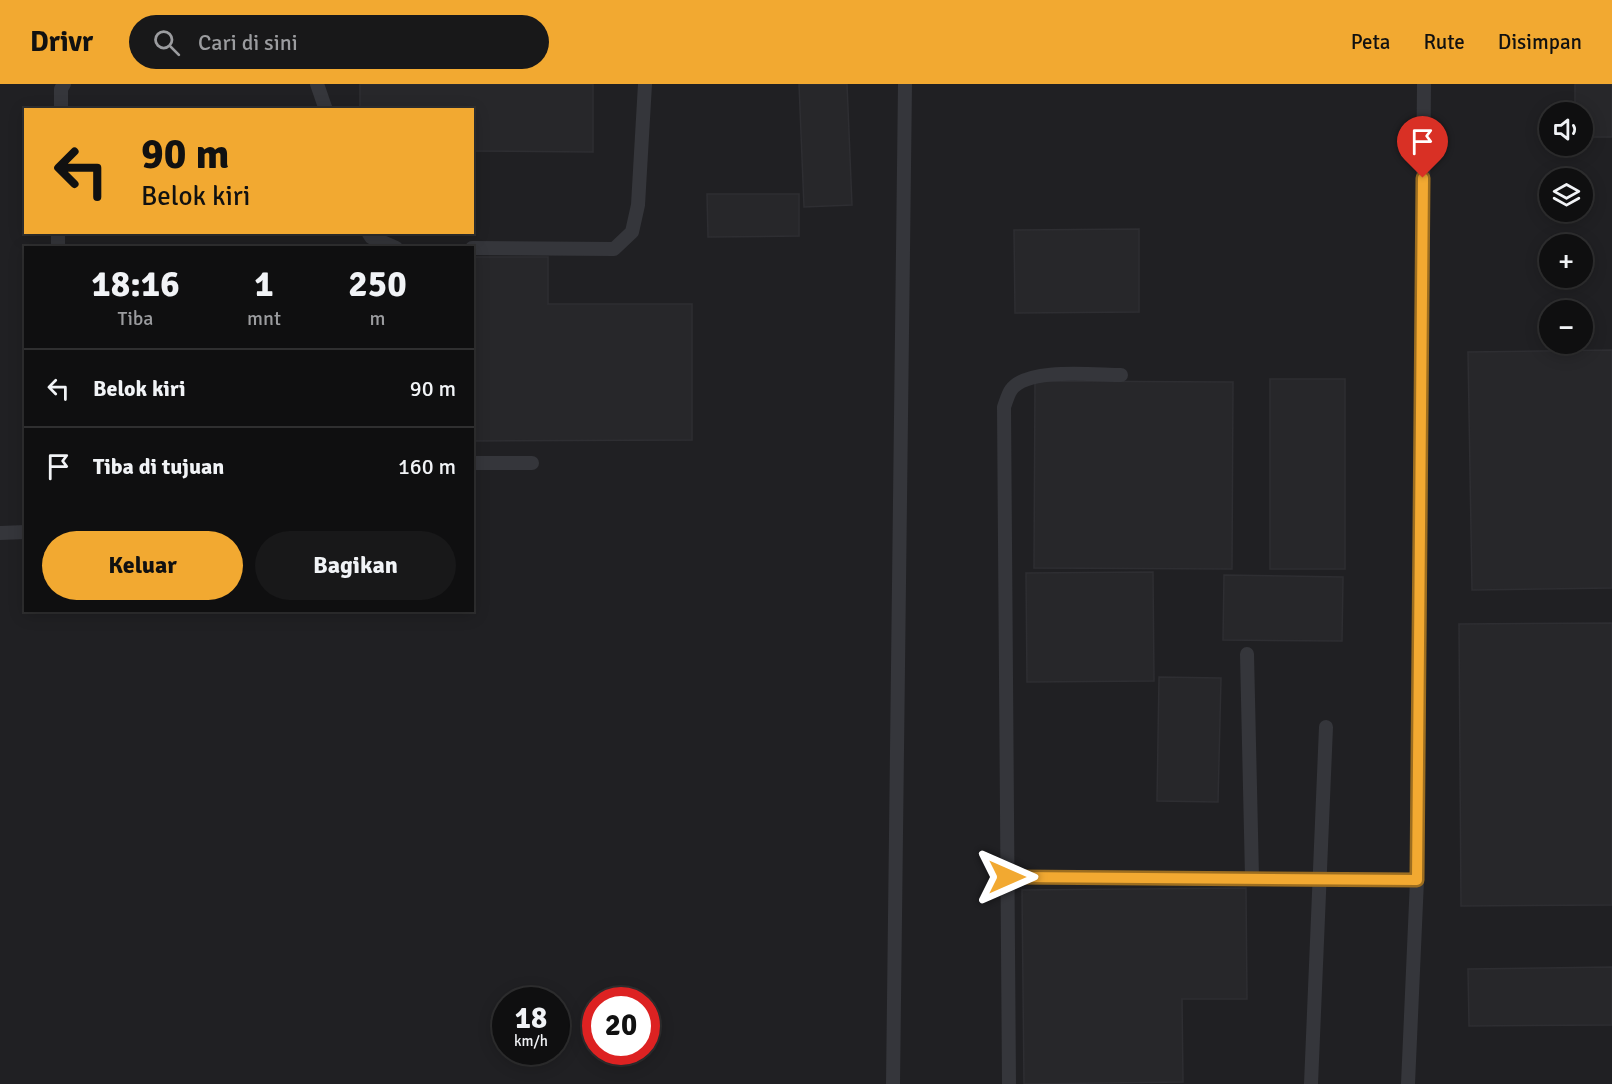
<!DOCTYPE html>
<html lang="id">
<meta charset="utf-8">
<style>
:root{--surface:#0f0f10;--page:#181819;--text:#f1f3f6;--muted:#9b9c9f;--line:#2f2f30;--accent:#f2a931}
body{margin:0;font-family:Signika,sans-serif;background:var(--page);color:var(--text);height:100vh;display:flex;flex-direction:column;font-size:22px;white-space:nowrap}
*{box-sizing:border-box;margin:0}
p{font-size:20px;color:var(--muted)}
.icon{flex:none;width:33px;height:33px;fill:none;stroke:currentColor;stroke-width:2;stroke-linecap:round;stroke-linejoin:round}
.map{position:relative;flex:1;overflow:hidden}
.side{position:absolute;left:24px;top:162px;width:450px;height:366px;display:flex;flex-direction:column;background:var(--surface);border-radius:0px;box-shadow:0 3px 15px #0003,0 0 0 2px var(--line)}
.side>*{flex:none}
.top-card{position:absolute;left:24px;top:24px;width:450px;height:126px;border-radius:0px;box-shadow:0 3px 15px #0003,0 0 0 2px var(--line);background:#f2a931;color:#111;overflow:hidden}
.buttons{position:absolute;left:1539px;top:18px;display:grid;gap:12px}
.buttons a{display:grid;place-items:center;width:54px;height:54px;border-radius:50%;background:var(--surface);box-shadow:0 3px 15px #0003,0 0 0 2px var(--line);font-size:30px}
.speed{position:absolute;left:492px;top:903px;display:flex;gap:12px;font-size:30px;font-weight:700;text-align:center}
.speed>*{display:grid;place-content:center;width:78px;height:78px;border-radius:50%;background:var(--surface);box-shadow:0 3px 15px #0003,0 0 0 2px var(--line);line-height:1}
.speed small{font-size:15px;font-weight:400}
.speed .limit{border:9px solid #d22;background:#fff;color:#111}
.pin{position:absolute;display:grid;place-items:center;width:51px;height:51px;color:#fff;margin:-62px -26px;border-radius:50% 50% 50% 0;rotate:-45deg;box-shadow:0 0 6px #0007}
.pin .icon{rotate:45deg}
.me{position:absolute;width:66px;margin:-33px;rotate:90deg;stroke-linejoin:round;filter:drop-shadow(0 0 4px #0008)}
.turn{display:flex;align-items:center;gap:21px;height:126px;padding:0 18px;font-size:27px}
.turn .icon{width:78px;height:78px;stroke-width:2.5}
.turn b{display:block;font-size:42px;line-height:51px}
.eta{display:flex;justify-content:space-evenly;align-items:center;height:102px;text-align:center}
.eta b{font-size:36px;font-weight:700;line-height:42px}
.button{display:flex;gap:12px;margin-top:auto;padding:12px 18px}
.button a{flex:1;height:69px;border-radius:36px;background:var(--accent);color:#111;font-size:24px;font-weight:700;line-height:69px;text-align:center}
.button a+a{background:var(--page);color:var(--text)}
ul{padding:0;list-style:none}
li{display:flex;align-items:center;gap:18px;height:78px;padding:0 18px;border-top:2px solid var(--line)}
li div{flex:1}
li b{display:block;font-size:22px}
li em{font-style:normal}
header{display:flex;align-items:center;gap:36px;box-sizing:border-box;height:84px;padding:0 30px;background:var(--accent);color:#111}
header strong{font-size:28px}
nav{display:flex;gap:33px;margin-inline-start:auto;font-size:21px}
.search{width:420px;height:54px;background:var(--page);display:flex;align-items:center;gap:15px;box-sizing:border-box;padding:0 21px;border-radius:33px;color:var(--muted);font-size:22px}
.map>svg:first-child{display:block}
.built{fill:#202023;fill-rule:evenodd}
.building{fill:#27272a;stroke:#2e2e32;stroke-width:1.5}
.lines{fill:none;stroke-linecap:round;stroke-linejoin:round}
.service{stroke:#35363b;stroke-width:14}
.route-casing{stroke:#9d6e20;stroke-width:15}
.route{stroke:#f2a931;stroke-width:10}
</style>
<header>
<strong>Drivr</strong>
<div class="search"><svg class="icon" aria-label="search" viewBox="0 0 24 24"><circle cx="10" cy="10" r="6"/><path d="M15 15l6 6"/></svg>Cari di sini</div>
<nav><a>Peta</a><a>Rute</a><a>Disimpan</a></nav>
</header>
<div class="map">
<svg width="1612" height="1000" viewBox="0 0 1612 1000">
<rect width="100%" height="100%" fill="#141416"/>
<path class="built" d="M0 0H1612V1000H0ZM26 26H472V148H26ZM1550 28H1582V62H1550ZM1550 94H1582V128H1550ZM1550 160H1582V194H1550ZM26 164H472V526H26ZM1550 226H1582V260H1550ZM506 916H556V968H506ZM596 916H646V968H596Z"/>
<g class="building">
<path d="M360 0H593V68L472 67V26H360Z"/>
<path d="M799 0H847L852 121 804 123Z"/>
<path d="M1575 0H1612V53H1582V28H1575Z"/>
<path d="M707 110H799V152L708 153Z"/>
<path d="M1139 145V228L1015 229 1014 146Z"/>
<path d="M472 173H548V220H692V356L472 357Z"/>
<path d="M1612 266V504L1472 506 1468 268Z"/>
<rect x="1270" y="295" width="75" height="190"/>
<path d="M1035 297 1233 298 1232 485 1034 484Z"/>
<path d="M1153 488 1154 597 1027 598 1026 489Z"/>
<path d="M1224 491 1343 493 1342 557 1223 556Z"/>
<path d="M1612 539V821L1461 822 1459 540Z"/>
<path d="M1159 593 1221 594 1218 718 1157 717Z"/>
<path d="M1246 804 1247 915H1182L1183 998 1024 1000 1022 806Z"/>
<path d="M1612 883V941L1469 942 1468 885Z"/>
</g>
<g class="lines">
<g class="service">
<path d="M317 0 326 26"/>
<path d="M61 26V5L64 0"/>
<path d="M368 148 371 153 396 164"/>
<path d="M58 164V148"/>
<path d="M472 164 614 165 632 148 638 121 645 0"/>
<path d="M472 379H532"/>
<path d="M0 449 26 448"/>
<path d="M1247 570 1252 793"/>
<path d="M1007 793 1417 796"/>
<path d="M893 1000 905 0"/>
<path d="M1009 1000 1004 323C1006 318 1008 310 1011 306 1027 283 1095 291 1121 291"/>
<path d="M1311 1000 1326 643"/>
<path d="M1408 1000 1417 796 1424 0"/>
</g>
</g>
<g class="lines">
<defs>
<path id="route" d="M1007 793 1417 796 1423 94"/>
</defs>
<use href="#route" class="route-casing"/>
<use href="#route" class="route"/>
</g>
</svg>
<div class="buttons">
<a><svg class="icon" aria-label="sound" viewBox="0 0 24 24"><path d="M4 9h4l5-4v14l-5-4H4zM17 9q2 3 0 6"/></svg></a>
<a><svg class="icon" aria-label="layers" viewBox="0 0 24 24"><path d="M12 4l9 5-9 5-9-5zM3 14l9 5 9-5"/></svg></a>
<a>+</a>
<a>−</a>
</div>
<div class="speed"><div>18<small>km/h</small></div><div class="limit">20</div></div>
<div class="pin" style="left:1423px;top:94px;background:#d93025"><svg class="icon" aria-label="arrive" viewBox="0 0 24 24"><path d="M6 21V4h12l-3 4 3 4H6"/></svg></div>
<svg class="me" style="left:1007px;top:793px" viewBox="-20 -20 40 40"><path d="M0-17L14 15 0 8-14 15z" fill="#f2a931" stroke="#fff" stroke-width="4"/></svg>
<div class="top-card">
<div class="turn"><svg class="icon" aria-label="left" viewBox="0 0 24 24"><path d="M17 20v-9H6M10 6l-5 5 5 5"/></svg><div><b>90 m</b>Belok kiri</div></div>
</div>
<section class="side">
<div class="eta">
<div><b>18:16</b><p>Tiba</p></div>
<div><b>1</b><p>mnt</p></div>
<div><b>250</b><p>m</p></div>
</div>
<ul>
<li><svg class="icon" aria-label="left" viewBox="0 0 24 24"><path d="M17 20v-9H6M10 6l-5 5 5 5"/></svg><div><b>Belok kiri</b></div><em>90 m</em></li>
<li><svg class="icon" aria-label="arrive" viewBox="0 0 24 24"><path d="M6 21V4h12l-3 4 3 4H6"/></svg><div><b>Tiba di tujuan</b></div><em>160 m</em></li>
</ul>
<div class="button"><a>Keluar</a><a>Bagikan</a></div>
</section>
</div>
